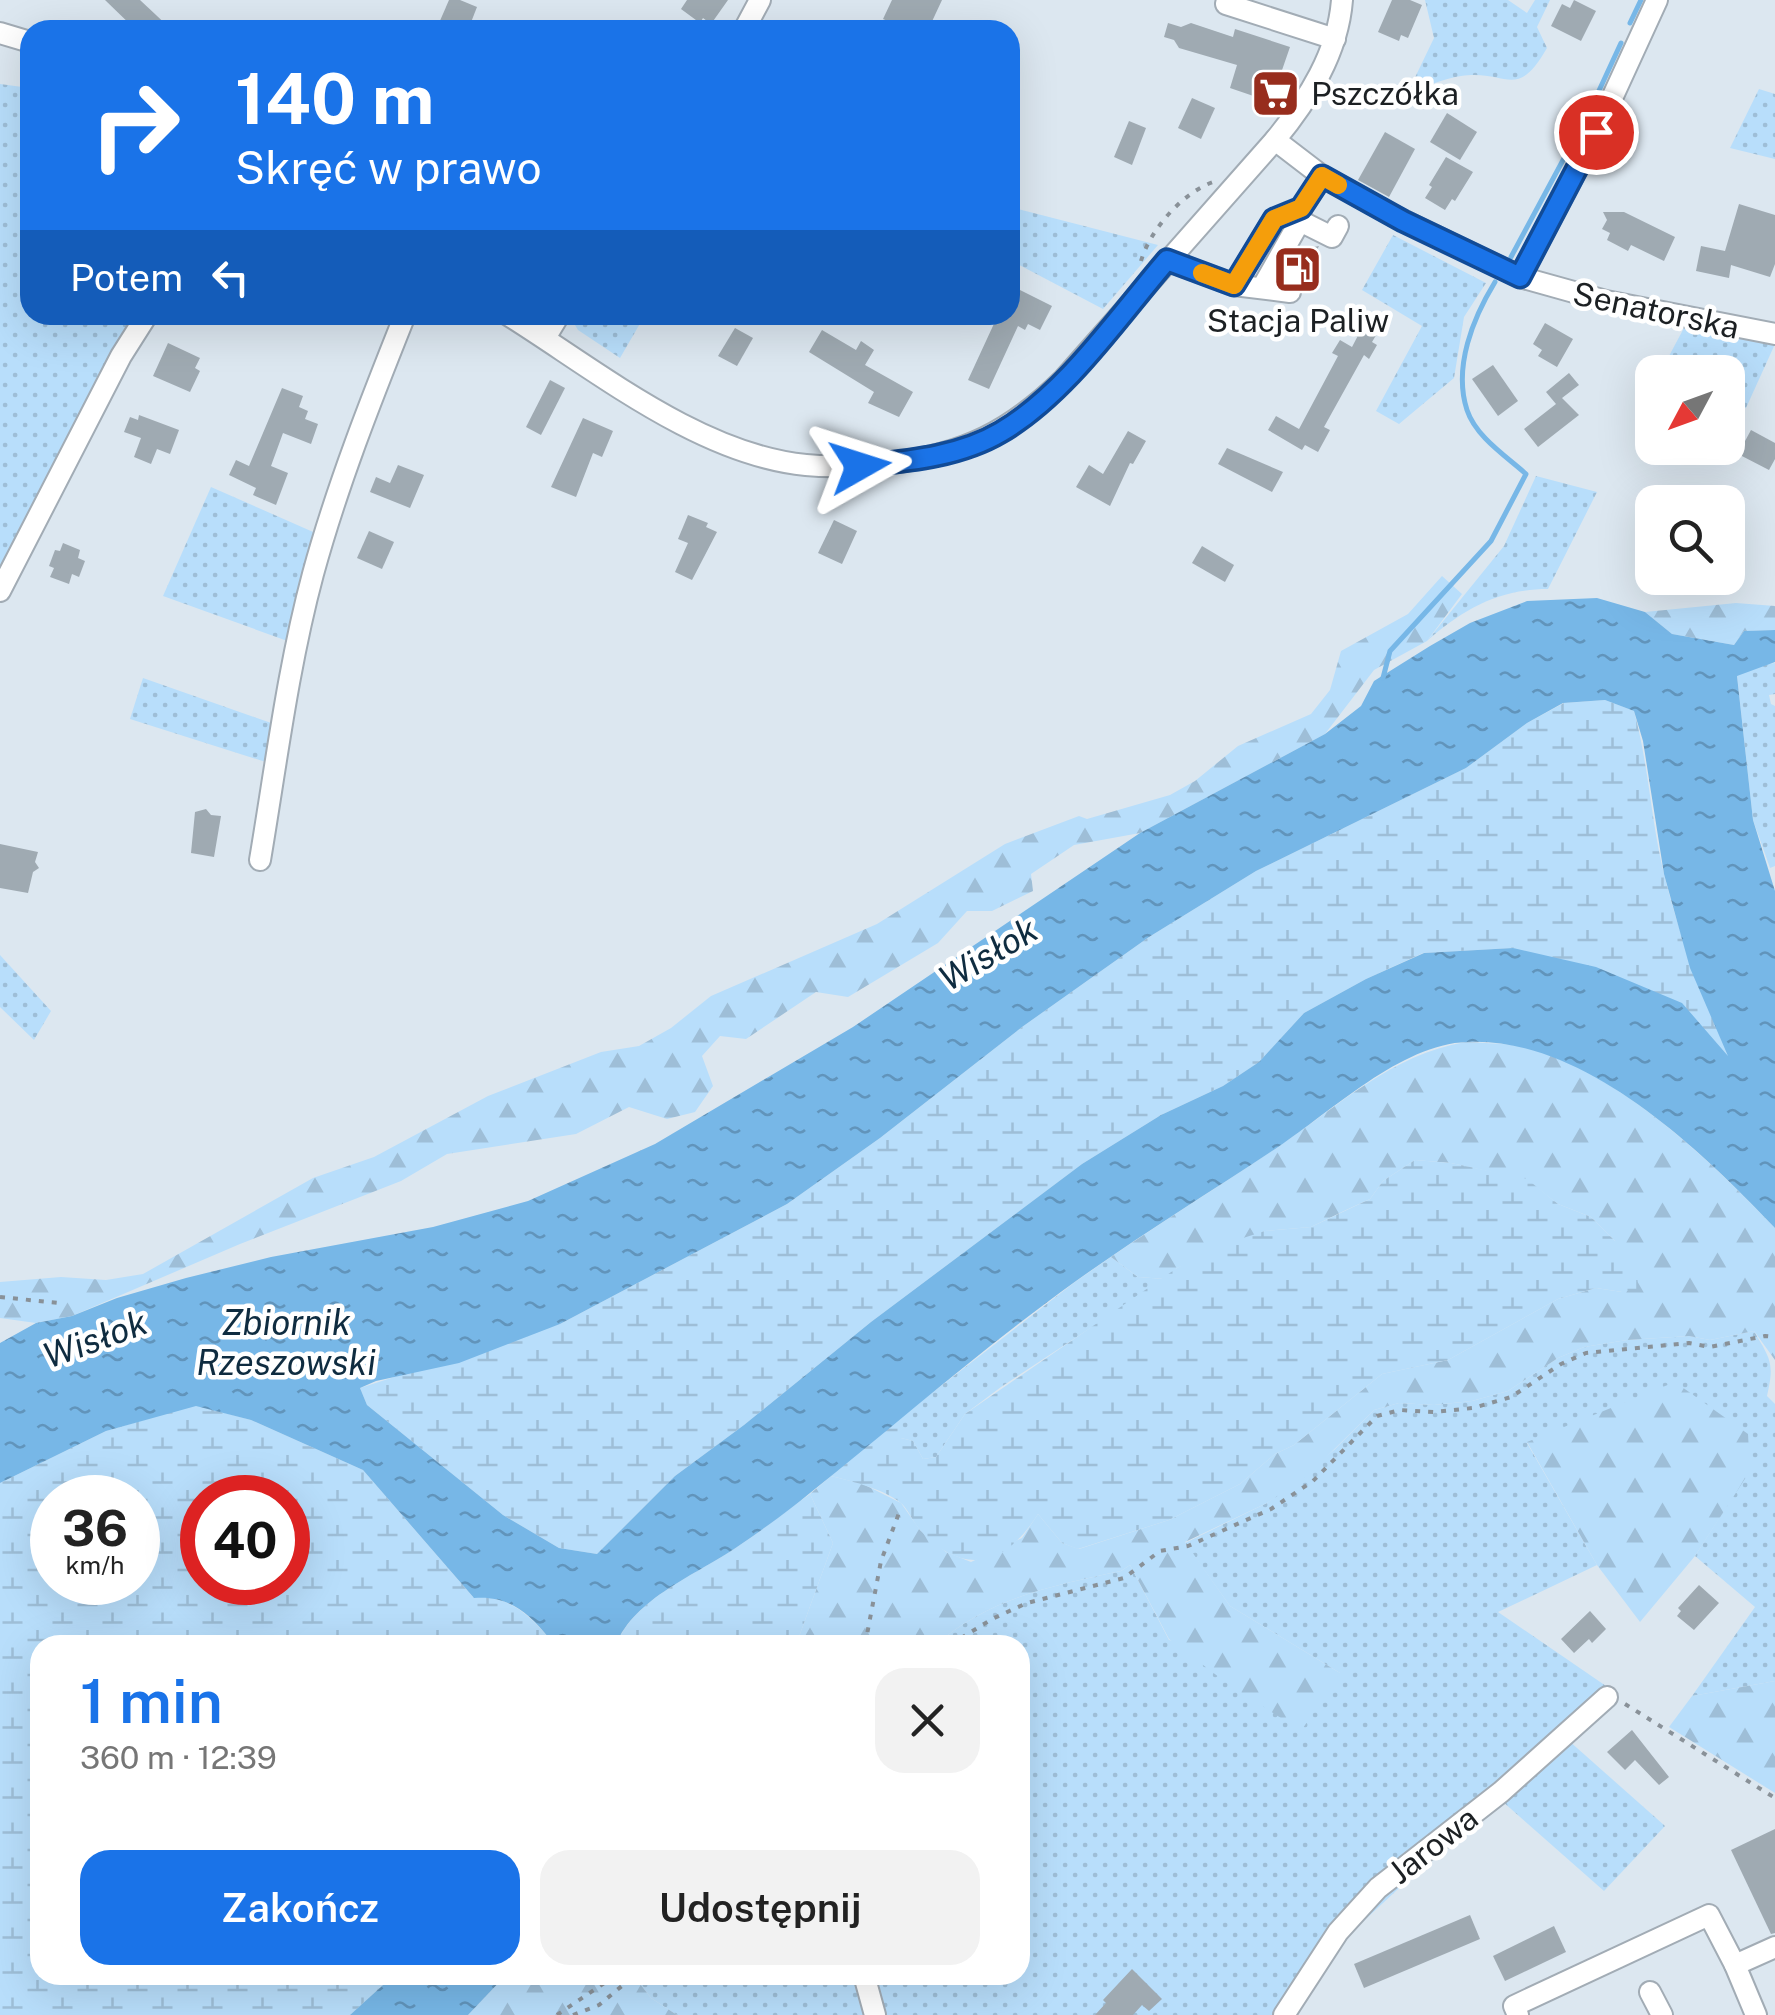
<!DOCTYPE html>
<html lang="pl">
<meta charset="utf-8">
<style>
:root{--surface:#fff;--page:#f2f2f2;--text:#222;--muted:#767676;--accent:#1a73e8}
body{margin:0;font-family:"Public Sans",sans-serif;background:var(--page);color:var(--text);height:100vh;display:flex;flex-direction:column;font-size:38px;white-space:nowrap}
*{box-sizing:border-box;margin:0}
p{font-size:32px;color:var(--muted)}
.icon{flex:none;width:55px;height:55px;fill:none;stroke:currentColor;stroke-width:2;stroke-linecap:round;stroke-linejoin:round}
.map{position:relative;flex:1;overflow:hidden}
.panel{position:absolute;left:30px;top:1635px;width:1000px;height:350px;display:flex;flex-direction:column;background:var(--surface);border-radius:30px;box-shadow:0 10px 40px #0002}
.panel>*{flex:none}
.banner{position:absolute;left:20px;top:20px;width:1000px;height:305px;border-radius:30px;box-shadow:0 10px 40px #0002;background:#1a73e8;color:#fff;overflow:hidden}
.needle{width:65px;rotate:229deg}
.controls{position:absolute;left:1635px;top:355px;display:grid;gap:20px}
.controls a{display:grid;place-items:center;width:110px;height:110px;border-radius:20px;background:var(--surface);box-shadow:0 10px 40px #0002;font-size:50px}
.speed{position:absolute;left:30px;top:1475px;display:flex;gap:20px;font-size:50px;font-weight:700;text-align:center}
.speed>*{display:grid;place-content:center;width:130px;height:130px;border-radius:50%;background:var(--surface);box-shadow:0 10px 40px #0002;line-height:1}
.speed small{font-size:25px;font-weight:400}
.speed .limit{border:15px solid #d22;background:#fff;color:#111}
.pin{position:absolute;display:grid;place-items:center;width:85px;height:85px;color:#fff;margin:-42px;border:5px solid #fff;border-radius:50%;box-shadow:0 2px 10px #0007}
.me{position:absolute;width:110px;margin:-55px;rotate:84deg;stroke-linejoin:round;filter:drop-shadow(0 0 8px #0008)}
.turn{display:flex;align-items:center;gap:35px;height:210px;padding:0 50px;font-size:45px}
.turn .icon{width:130px;height:130px;stroke-width:2.5}
.turn b{display:block;font-size:70px;line-height:85px}
.then{display:flex;align-items:center;height:95px;padding:0 50px;background:#0003;gap:20px;font-size:38px}
.round{display:grid;place-items:center;flex:none;width:105px;height:105px;border-radius:30px;background:var(--page)}
.summary{display:flex;align-items:center;justify-content:space-between;height:170px;padding:0 50px}
h1{font-size:60px;font-weight:600;line-height:75px;color:var(--accent)}
.button{display:flex;gap:20px;margin-top:auto;padding:20px 50px}
.button a{flex:1;height:115px;border-radius:30px;background:var(--accent);color:#fff;font-size:40px;font-weight:600;line-height:115px;text-align:center}
.button a+a{background:var(--page);color:var(--text)}
.map>svg:first-child{display:block}
.grass{fill:url(#grass-dots)}
.forest{fill:url(#forest-firs)}
.wetland{fill:url(#wetland-marsh);fill-rule:evenodd}
.water{fill:url(#water-ripples);fill-rule:evenodd}
.lines{fill:none;stroke-linecap:round;stroke-linejoin:round}
.stream{stroke:#77b7e7;stroke-width:5}
.building{fill:#9faab2}
.minor-casing{stroke:#a2acb5;stroke-width:24}
.path{stroke:#899198;stroke-width:4;stroke-dasharray:5 8;stroke-linecap:butt}
.minor{stroke:#fff;stroke-width:20}
.route-casing{stroke:#114b97;stroke-width:25}
.route{stroke:#1a73e8;stroke-width:18}
.slow{stroke:#f59e0b;stroke-width:18}
.labels{text-anchor:middle;dominant-baseline:central;stroke-width:9;stroke-linejoin:round;paint-order:stroke}
.poi-label{font-size:32px;fill:#1c2023;stroke:#fff;text-anchor:start}
.street-label{font-size:32px;fill:#1c2023;stroke:#fff}
.water-label{font-size:35px;font-style:italic;fill:#0f2c40;stroke:#fff}
</style>
<div class="map">
<svg width="1775" height="2015" viewBox="0 0 1775 2015">
<defs>
<pattern id="grass-dots" width="8" height="8" patternUnits="userSpaceOnUse" patternTransform="scale(2.5)"><rect width="8" height="8" fill="#b8defb"/><path d="M2 2h.1M6 6h.1" fill="none" stroke="#9ebed7" stroke-width="1.8" stroke-linecap="round"/></pattern>
<pattern id="forest-firs" width="22" height="20" patternUnits="userSpaceOnUse" patternTransform="scale(2.5)"><rect width="22" height="20" fill="#b8defb"/><path d="M5 1l3.5 6h-7zM16 11l3.5 6h-7z" fill="#9ebed7"/></pattern>
<pattern id="wetland-marsh" width="20" height="14" patternUnits="userSpaceOnUse" patternTransform="scale(2.5)"><rect width="20" height="14" fill="#b8defb"/><path d="M1 5h8M5 5V1M11 12h8M15 12V8" fill="none" stroke="#9ebed7"/></pattern>
<pattern id="water-ripples" width="26" height="14" patternUnits="userSpaceOnUse" patternTransform="scale(2.5)"><rect width="26" height="14" fill="#77b7e7"/><path d="M2 4q2-2 4 0t4 0M15 11q2-2 4 0t4 0" fill="none" stroke="#6194bb"/></pattern>
</defs>
<rect width="100%" height="100%" fill="#dce7f0"/>
<g class="grass">
<path d="M1425 0H1508L1527 13 1535 0H1550L1537 27 1547 48C1516 102 1507 69 1461 76 1443 79 1425 87 1408 92L1434 38Z"/>
<path d="M0 84 30 88V315H136L0 578Z"/>
<path d="M1759 89 1775 94V159L1730 148Z"/>
<path d="M1010 207 1158 245 1103 309 1010 260Z"/>
<path d="M1393 235 1486 283 1464 317 1454 378 1399 424 1376 411 1422 326 1362 290Z"/>
<path d="M569 315H645L620 358 578 330Z"/>
<path d="M1685 326 1775 344 1746 408 1728 400V372L1661 371Z"/>
<path d="M1536 476 1597 492 1548 589C1499 589 1463 609 1427 641L1504 546Z"/>
<path d="M211 487 320 535 293 643 163 596Z"/>
<path d="M1775 663V694L1769 695 1771 704 1775 706V866L1770 868 1753 820 1737 675 1758 665Z"/>
<path d="M143 678 277 725 272 764 130 719Z"/>
<path d="M0 955 51 1011 34 1040 0 1007Z"/>
<path d="M1111 1257 1138 1277 1165 1279 1001 1387 965 1414 936 1457 923 1459 913 1441 901 1438V1417L1075 1282Z"/>
<path d="M1754 1331C1770 1359 1775 1362 1767 1396L1775 1404V1681L1692 1696 1755 1607 1695 1556 1749 1471 1527 1443 1597 1565 1498 1612 1606 1686 1440 1850 1340 1943 1294 2015H677L651 1998 633 1975H1020V1645H936C988 1598 1055 1585 1121 1571L1130 1565 1169 1640 1340 1673 1230 1606 1185 1543 1267 1503 1334 1450 1374 1410 1399 1403 1434 1405 1472 1401 1508 1391 1558 1358 1584 1347 1627 1340 1689 1336 1710 1340Z"/>
<path d="M1568 1740 1665 1826 1604 1891 1502 1801Z"/>
</g>
<g class="forest">
<path d="M1442 576 1462 594 1427 641 1374 670 1325 734 1140 833 1074 845 1031 874 1033 891 992 911H967L938 943 848 997 816 992 746 1039 720 1036 702 1056 713 1086 695 1112 667 1119 629 1107 576 1134 447 1154 401 1181 240 1244 72 1316 36 1323 0 1318V1282L61 1277 106 1280 143 1274 313 1178 374 1157 488 1096 601 1052 639 1046 671 1028 711 996 877 924 1005 844 1079 816 1087 819 1170 795 1195 781 1238 746 1311 714 1330 690 1341 651 1408 614Z"/>
<path d="M1736 603 1775 606V630L1744 631 1734 645 1672 634 1645 612Z"/>
<path d="M1466 1042C1481 1043 1497 1043 1512 1045 1609 1062 1710 1160 1775 1228V1360L1754 1331 1710 1340 1689 1336 1627 1340 1584 1347 1558 1358 1508 1391 1472 1401 1434 1405 1399 1403 1374 1410 1308 1475 1267 1503 1185 1542 1230 1606 1340 1673 1301 1731 1228 1684 1169 1639 1130 1565 1121 1571C1055 1585 988 1598 936 1645H796L833 1543 810 1494 831 1476 863 1484 901 1503 920 1530 946 1552 971 1562 1022 1538 1038 1514 1062 1543 1079 1549 1169 1520 1240 1484 1275 1454 1294 1445 1382 1374 1448 1360 1558 1299 1596 1288 1622 1292 1615 1241 1591 1217 1558 1204 1527 1180 1451 1163 1415 1160 1383 1181 1370 1199 1346 1210 1311 1227 1265 1231 1177 1268 1165 1279 1138 1277 1111 1257C1166 1219 1223 1184 1279 1146 1342 1104 1390 1055 1466 1042Z"/>
<path d="M1675 1382 1748 1434 1750 1471 1695 1556 1640 1622 1597 1565 1527 1442Z"/>
<path d="M1775 1681V1793L1669 1727 1692 1696Z"/>
<path d="M506 1975H633L651 1998 677 2015H468Z"/>
</g>
<g class="wetland">
<path d="M1605 700 1634 711C1649 766 1651 823 1665 878 1681 942 1704 1000 1731 1059L1513 948 1423 953 1366 979 1304 1013 1259 1062 1223 1086 1161 1115 1082 1164 871 1322 744 1425 675 1476 597 1554 559 1548 503 1515 367 1405 360 1388 560 1324 787 1204 880 1138 1022 1027 1149 937 1256 871 1466 768 1527 723 1564 703Z"/>
<path d="M1415 1160 1451 1163 1527 1179 1558 1204 1591 1217 1615 1241 1638 1274 1637 1289 1622 1292 1596 1288 1558 1299 1448 1360 1382 1374 1294 1445 1275 1454 1240 1484 1169 1520 1078 1549 1062 1543 1038 1514C1006 1565 964 1578 920 1530 913 1522 909 1511 902 1504 887 1490 851 1481 831 1476L901 1417V1438L913 1441 923 1459 936 1457 965 1414 1177 1268 1218 1246 1265 1231 1311 1227 1370 1199 1383 1181Z"/>
<path d="M195 1405 251 1420 363 1470 473 1597C507 1595 528 1613 549 1638L540 1645H40V1975H394L350 2015H0V1483L106 1431ZM52 1498H138V1582H52ZM202 1498H288V1582H202Z"/>
<path d="M810 1494 833 1543 796 1645H616C634 1599 695 1575 734 1549 760 1532 785 1512 810 1494Z"/>
</g>
<g class="water">
<path d="M1597 598 1645 612 1672 634 1734 645 1744 631 1775 630V662L1737 676 1753 820 1775 891V1228C1701 1150 1583 1036 1467 1042 1401 1044 1331 1112 1278 1147 1210 1192 1142 1234 1076 1281 984 1347 899 1422 810 1493 787 1512 762 1530 737 1547 698 1574 634 1598 616 1645H540L549 1638C528 1612 507 1595 474 1598L363 1470 251 1420 196 1406 106 1431 0 1483V1343L36 1323 72 1316 117 1298 186 1278 271 1257 433 1227 528 1201 655 1144 853 1027 1140 833 1325 734 1361 706 1374 681 1430 646 1470 623 1527 601ZM1605 700 1634 711 1643 741 1664 874 1690 968 1728 1056 1682 1003 1596 967 1513 948 1424 953 1366 979 1304 1013 1259 1062 1223 1086 1161 1115 1082 1164 871 1322 744 1425 675 1476 597 1554 559 1548 503 1515 367 1405 360 1388 376 1381 459 1363 560 1324 787 1204 880 1138 1022 1027 1149 937 1256 871 1466 768 1527 723 1563 703Z"/>
<path d="M394 1975H506L468 2015H350Z"/>
</g>
<g class="lines">
<g class="stream">
<path d="M1630 23 1641 0"/>
<path d="M1511 257 1591 108 1621 43"/>
<path d="M1383 678 1390 651 1491 541 1526 474C1506 456 1476 437 1467 410 1453 367 1473 318 1495 282"/>
</g>
</g>
<g class="building">
<path d="M105 0H140L172 30H136Z"/>
<path d="M449 0H460L477 7 468 30H436Z"/>
<path d="M687 0H728L711 24 703 18 700 23 681 9Z"/>
<path d="M892 0H942L928 30H908L883 19Z"/>
<path d="M1392 0H1410L1422 5 1408 38 1401 35 1399 41 1378 32Z"/>
<path d="M1574 0 1596 11 1581 41 1551 26 1562 4 1570 8Z"/>
<path d="M1168 23 1181 27 1191 23 1233 37 1235 29 1290 47 1271 102 1230 88 1237 65 1179 48 1174 40 1164 37Z"/>
<path d="M1192 98 1215 108 1201 139 1178 128Z"/>
<path d="M1447 113 1477 132 1460 160 1430 142Z"/>
<path d="M1129 121 1146 128 1132 165 1114 157Z"/>
<path d="M1385 132 1415 149 1389 197 1358 180Z"/>
<path d="M1446 157 1473 172 1455 201 1452 199 1445 210 1425 198 1432 187 1429 185Z"/>
<path d="M1739 204 1775 215V264L1770 277 1731 265 1729 278 1696 271 1701 246 1725 251Z"/>
<path d="M1603 212H1624L1675 237 1664 261 1631 245 1628 251 1607 240 1610 233 1602 229 1607 220Z"/>
<path d="M1319 246 1300 283 1286 278 1299 250Z"/>
<path d="M1020 290 1052 306 1040 330 1028 324 1025 330 1018 326 989 389 968 380 998 315H1010V293L1017 297Z"/>
<path d="M1545 323 1573 339 1557 367 1538 356 1542 350 1533 344Z"/>
<path d="M1364 324 1378 332 1372 342 1377 345 1369 359 1364 355 1324 427 1330 430 1318 452 1305 445 1302 450 1268 430 1276 416 1299 429 1338 356 1332 353 1340 340 1352 347Z"/>
<path d="M735 328 753 338 737 366 718 356Z"/>
<path d="M822 330 856 350 861 341 874 350 865 365 913 392 899 417 868 403 874 392 809 352Z"/>
<path d="M168 343 200 358 195 368 200 371 190 392 153 376Z"/>
<path d="M1493 365 1518 401 1498 416 1472 379Z"/>
<path d="M1569 373 1579 385 1562 398 1579 415 1538 447 1524 429 1556 404 1546 392Z"/>
<path d="M550 380 565 388 541 435 526 427Z"/>
<path d="M282 388 303 396 299 407 308 411 305 419 318 424 311 444 283 433 271 466 288 473 276 505 253 495 256 488 229 475 236 460 249 466Z"/>
<path d="M139 415 179 430 170 454 157 449 151 464 134 457 141 438 124 432 130 417 138 420Z"/>
<path d="M583 418 613 431 602 457 593 453 576 497 551 487Z"/>
<path d="M1751 430 1775 443V459L1769 470 1738 454Z"/>
<path d="M1128 431 1146 441 1133 464 1130 463 1110 506 1076 487 1089 465 1103 474Z"/>
<path d="M1227 448 1283 472 1272 492 1218 464Z"/>
<path d="M398 465 424 475 410 508 370 492 376 477 390 483Z"/>
<path d="M688 515 708 523 706 527 717 532 692 580 675 572 688 543 678 539Z"/>
<path d="M834 520 857 531 842 564 818 553Z"/>
<path d="M369 531 394 542 382 569 357 558Z"/>
<path d="M63 543 80 550 78 558 85 561 79 577 72 574 69 584 50 577 54 568 49 566 55 550 60 551Z"/>
<path d="M1202 546 1234 565 1225 582 1192 563Z"/>
<path d="M206 809 211 815 221 816 214 857 191 853 195 812Z"/>
<path d="M0 844 38 852 35 862 39 868 33 872 28 893 0 888Z"/>
<path d="M1699 1585 1719 1603 1694 1630 1677 1616 1681 1611 1678 1608Z"/>
<path d="M1590 1611 1606 1629 1592 1643 1589 1639 1574 1653 1561 1639Z"/>
<path d="M1632 1730 1669 1777 1659 1785 1635 1760 1625 1770 1607 1752Z"/>
<path d="M1775 1829V1933L1771 1934 1731 1850Z"/>
<path d="M1470 1915 1480 1939 1364 1988 1354 1964Z"/>
<path d="M1554 1926 1566 1952 1505 1981 1493 1956Z"/>
<path d="M1132 1969 1162 1999 1149 2011 1142 2005 1133 2015H1095L1106 2003 1103 2000Z"/>
</g>
<g class="lines">
<defs>
<g id="minor">
<path d="M1227 0 1226 4 1335 39"/>
<path d="M744 30 760 0"/>
<path d="M0 33 30 42"/>
<path d="M1275 140 1322 176 1394 216 1520 277 1606 301 1775 334"/>
<path d="M1300 221 1332 237 1338 226"/>
<path d="M1167 260 1234 285 1290 292"/>
<path d="M1520 277 1596 133 1657 0"/>
<path d="M1234 285 1274 219 1301 209 1322 176"/>
<path d="M1262 288 1300 221 1301 209"/>
<path d="M508 315C596 370 700 455 806 465 834 468 862 466 890 463 964 455 1011 431 1064 379L1275 140C1308 100 1338 53 1342 0"/>
<path d="M545 338 559 315"/>
<path d="M0 591 121 356 147 315"/>
<path d="M260 860C276 765 288 667 313 574 337 486 371 400 405 315"/>
<path d="M864 1975 875 2015"/>
<path d="M1650 1992 1662 2015"/>
<path d="M1284 2015 1338 1932 1378 1888 1501 1792 1607 1697"/>
<path d="M1518 2015 1514 2006 1709 1915 1735 1965"/>
<path d="M1756 2015 1735 1965 1775 1947"/>
</g>
</defs>
<use href="#minor" class="minor-casing"/>
<g class="path">
<path d="M1141 261C1150 230 1182 193 1213 182"/>
<path d="M0 1297 59 1303"/>
<path d="M865 1645 881 1561 899 1513"/>
<path d="M950 1645 992 1619 1027 1603 1124 1578 1160 1551 1188 1546 1271 1509 1313 1481 1377 1416 1400 1410 1434 1412 1473 1408 1511 1397 1561 1364 1586 1353 1689 1343 1710 1347 1765 1336 1775 1337"/>
<path d="M1625 1704 1775 1798"/>
<path d="M557 2015 616 1975"/>
<path d="M573 2015 599 2005 635 1975"/>
</g>
<use href="#minor" class="minor"/>
</g>
<g class="lines">
<defs>
<path id="route" d="M860 466C907 461 959 457 1001 432 1066 394 1118 317 1167 260L1234 285 1274 219 1301 208 1322 176 1403 221 1520 277 1596 132"/>
</defs>
<use href="#route" class="route-casing"/>
<use href="#route" class="route"/>
<path class="slow" d="M1202 273 1234 285 1274 219 1301 208 1322 176 1338 185"/>
</g>
<defs>
<symbol id="supermarket-square" viewBox="-11 -11 22 22"><rect x="-9" y="-9" width="18" height="18" rx="4" fill="#972d1d" stroke="#fff"/><path d="M-6-5.5h2.5l.6 2H6L4.5 2H-2.5L-4.4-4H-6ZM-1.5 3.2a1.3 1.3 0 1 0 .1 0ZM3 3.2a1.3 1.3 0 1 0 .1 0Z" fill="#fff"/></symbol>
<symbol id="fuel-square" viewBox="-11 -11 22 22"><rect x="-9" y="-9" width="18" height="18" rx="4" fill="#972d1d" stroke="#fff"/><path d="M-5.5-6h7V0h2V4h1.3V-2.5L3-4.5l.8-.8L6-3V5H2.5V1h-1V6h-7ZM-4.2-4.7v3.2H.2V-4.7Z" fill="#fff"/></symbol>
</defs>
<g fill-rule="evenodd">
<use href="#supermarket-square" x="1248" y="66" width="55" height="55"/>
<use href="#fuel-square" x="1270" y="242" width="55" height="55"/>
</g>
<g class="labels">
<g class="poi-label">
<text x="1311" y="93">Pszczółka</text>
<text x="1298" y="320" text-anchor="middle">Stacja Paliw</text>
</g>
<g class="street-label">
<text transform="translate(1656 310) rotate(12)">Senatorska</text>
<text transform="translate(1433 1845) rotate(-38)">Jarowa</text>
</g>
<g class="water-label">
<text transform="translate(988 954) rotate(-31)">Wisłok</text>
<text x="286" y="1322">Zbiornik<tspan x="286" dy="40">Rzeszowski</tspan></text>
<text transform="translate(95 1339) rotate(-20)">Wisłok</text>
</g>
</g>
</svg>
<div class="controls">
<a><svg class="needle" viewBox="-14 -14 28 28"><path d="M0-13l5 13h-10z" fill="#e53935"/><path d="M0 13l5-13h-10z" fill="#767676"/></svg></a>
<a><svg class="icon" aria-label="search" viewBox="0 0 24 24"><circle cx="10" cy="10" r="6"/><path d="M15 15l6 6"/></svg></a>
</div>
<div class="speed"><div>36<small>km/h</small></div><div class="limit">40</div></div>
<div class="pin" style="left:1596px;top:132px;background:#d93025"><svg class="icon" aria-label="arrive" viewBox="0 0 24 24"><path d="M6 21V4h12l-3 4 3 4H6"/></svg></div>
<svg class="me" style="left:860px;top:466px" viewBox="-20 -20 40 40"><path d="M0-17L14 15 0 8-14 15z" fill="#1a73e8" stroke="#fff" stroke-width="4"/></svg>
<div class="banner">
<div class="turn"><svg class="icon" aria-label="right" viewBox="0 0 24 24"><path d="M7 20v-9h11M14 6l5 5-5 5"/></svg><div><b>140 m</b>Skręć w prawo</div></div>
<div class="then">Potem<svg class="icon" aria-label="left" viewBox="0 0 24 24"><path d="M17 20v-9H6M10 6l-5 5 5 5"/></svg></div>
</div>
<section class="panel">
<div class="summary"><div><h1>1 min</h1><p>360 m · 12:39</p></div><a class="round"><svg class="icon" aria-label="close" viewBox="0 0 24 24"><path d="M6 6l12 12M18 6L6 18"/></svg></a></div>
<div class="button"><a>Zakończ</a><a>Udostępnij</a></div>
</section>
</div>
